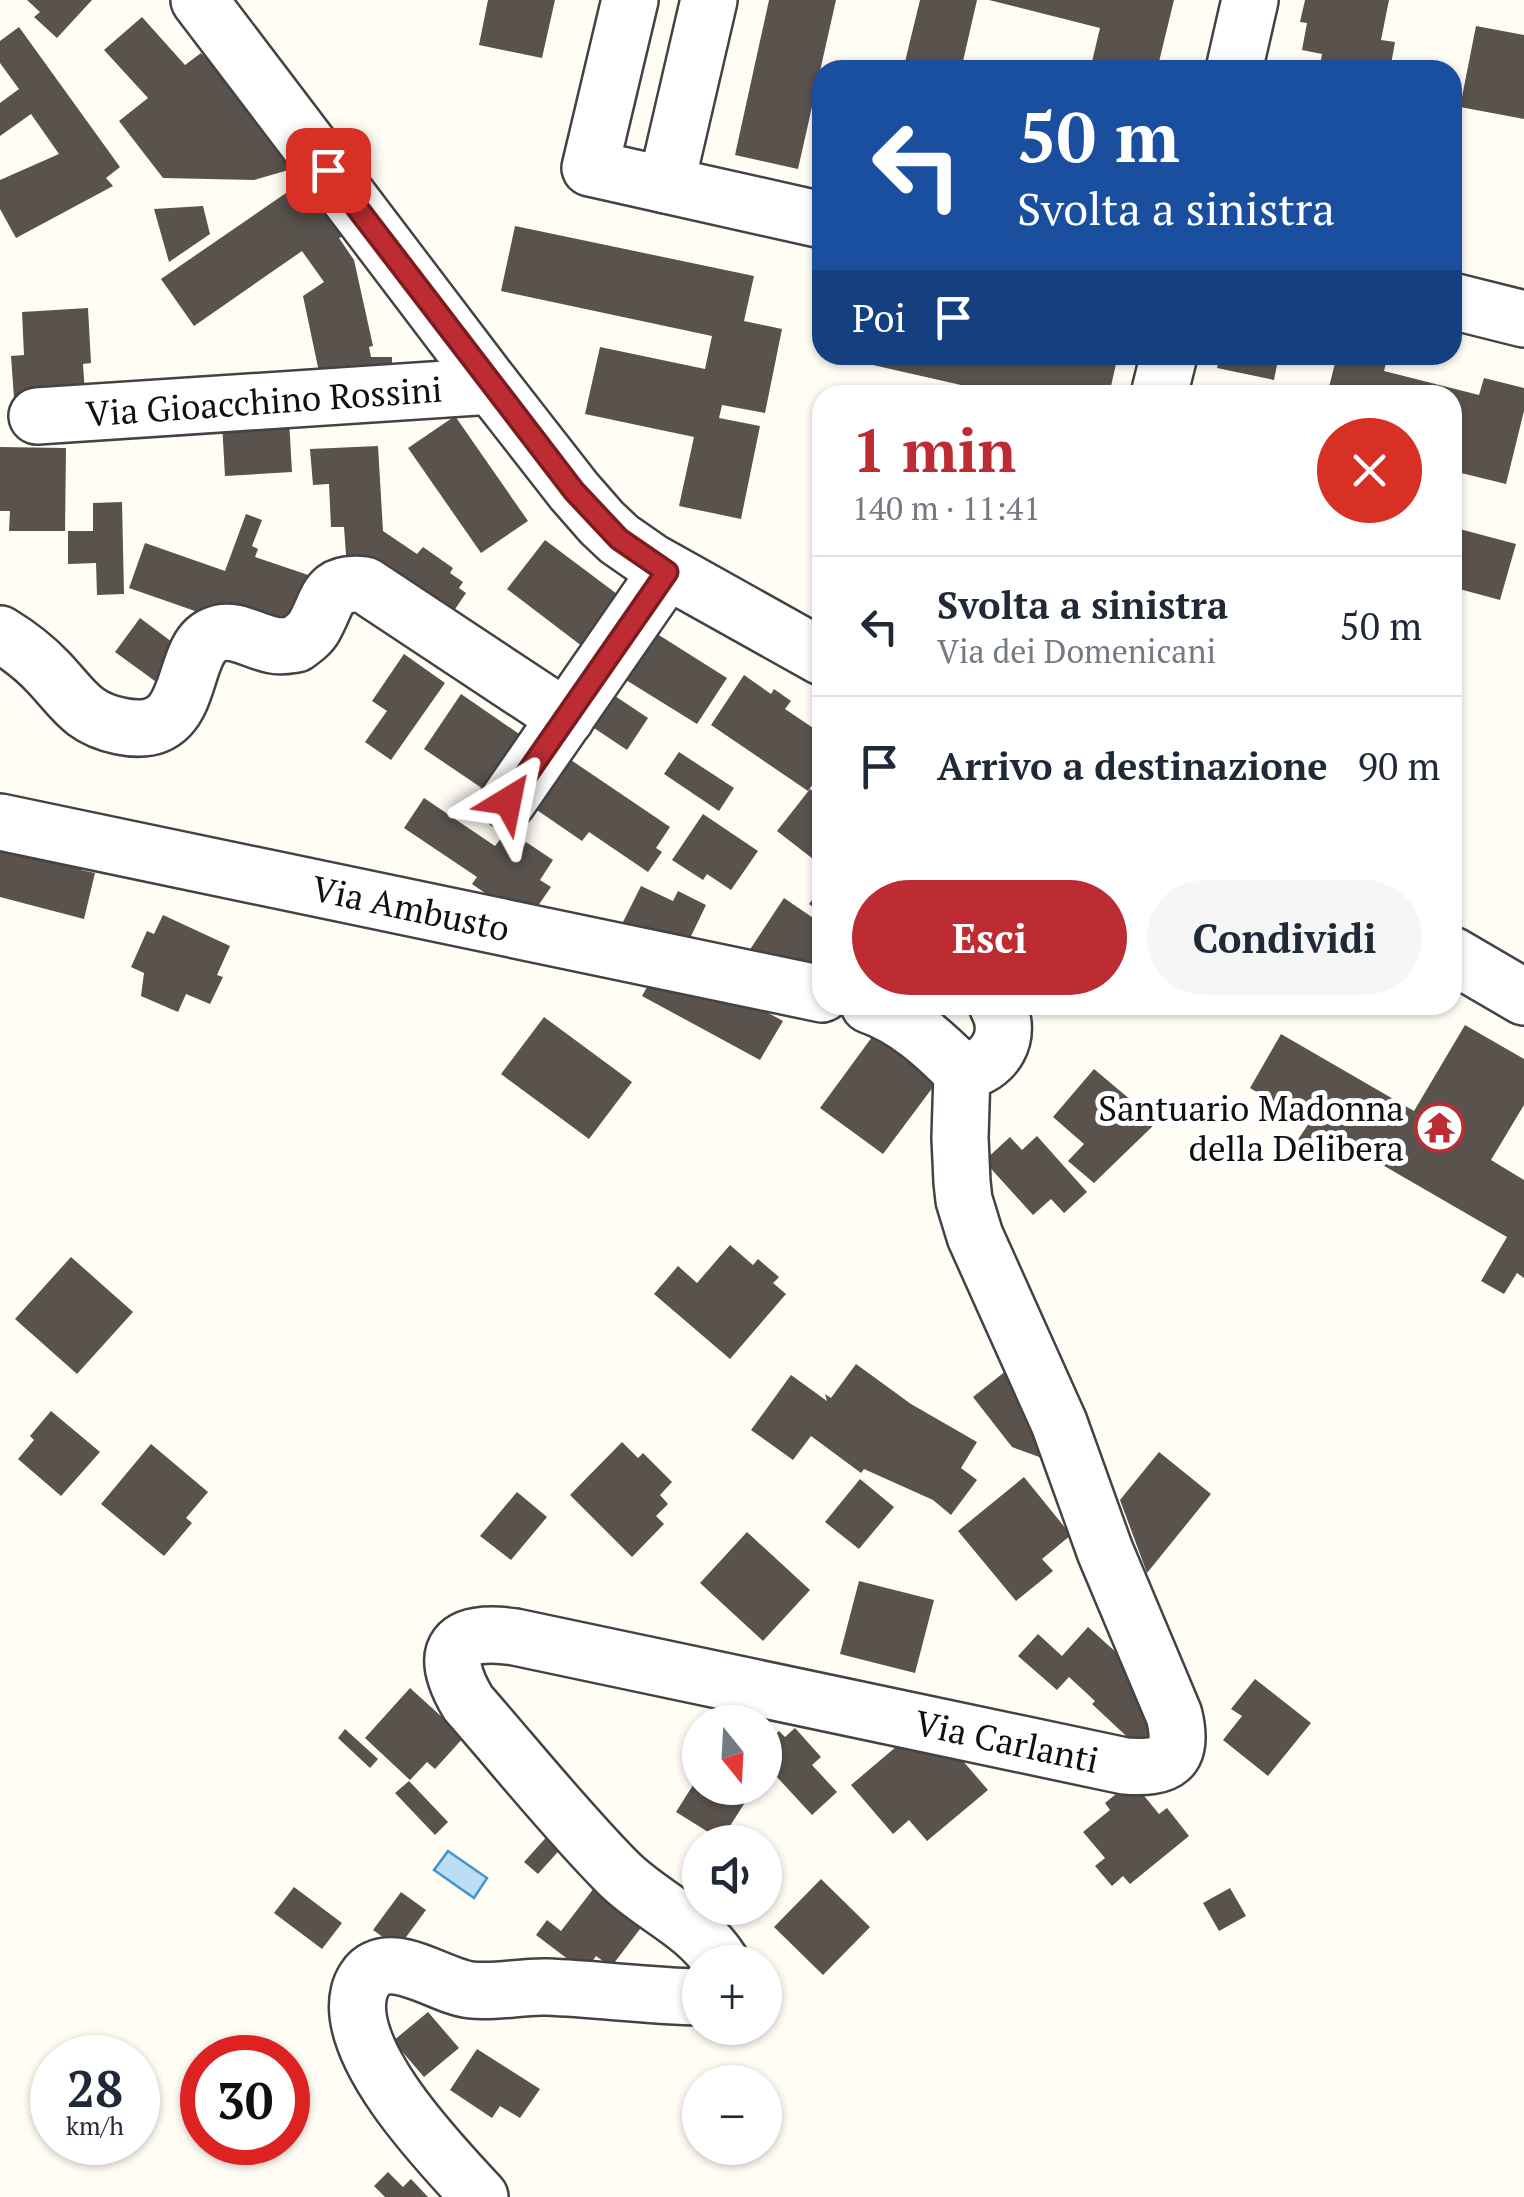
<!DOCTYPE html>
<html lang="it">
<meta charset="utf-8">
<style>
:root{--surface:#fff;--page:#f6f6f7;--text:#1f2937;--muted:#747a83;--line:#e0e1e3;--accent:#bd2c32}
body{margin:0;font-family:"PT Serif",serif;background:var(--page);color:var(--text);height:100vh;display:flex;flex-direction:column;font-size:38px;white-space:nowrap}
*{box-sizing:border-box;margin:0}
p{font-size:32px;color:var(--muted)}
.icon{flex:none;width:55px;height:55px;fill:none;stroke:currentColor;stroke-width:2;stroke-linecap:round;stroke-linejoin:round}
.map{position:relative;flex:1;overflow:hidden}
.panel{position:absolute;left:812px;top:385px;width:650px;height:630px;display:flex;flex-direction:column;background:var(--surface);border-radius:30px;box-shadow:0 2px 8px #0004}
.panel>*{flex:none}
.hud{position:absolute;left:812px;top:60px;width:650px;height:305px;border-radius:30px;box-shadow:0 2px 8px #0004;background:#1a4fa0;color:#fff;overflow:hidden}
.needle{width:65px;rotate:162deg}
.tools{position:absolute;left:682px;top:1705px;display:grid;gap:20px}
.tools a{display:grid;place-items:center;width:100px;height:100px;border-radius:50%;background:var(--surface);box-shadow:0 2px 8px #0004;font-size:50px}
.speed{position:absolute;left:30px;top:2035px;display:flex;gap:20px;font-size:50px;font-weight:700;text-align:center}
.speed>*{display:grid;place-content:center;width:130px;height:130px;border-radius:50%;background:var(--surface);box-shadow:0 2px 8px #0004;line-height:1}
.speed small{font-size:25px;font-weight:400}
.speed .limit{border:15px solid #d22;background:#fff;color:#111}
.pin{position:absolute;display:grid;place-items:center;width:85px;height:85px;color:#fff;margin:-42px;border-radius:20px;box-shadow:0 5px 15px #0006}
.me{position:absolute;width:110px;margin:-55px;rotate:35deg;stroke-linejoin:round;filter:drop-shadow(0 0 8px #0008)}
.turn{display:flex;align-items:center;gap:35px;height:210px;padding:0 40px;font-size:45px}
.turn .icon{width:130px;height:130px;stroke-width:2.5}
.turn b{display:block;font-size:70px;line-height:85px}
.then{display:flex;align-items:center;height:95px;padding:0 40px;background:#0003;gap:20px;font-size:38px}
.round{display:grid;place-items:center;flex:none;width:105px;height:105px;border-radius:52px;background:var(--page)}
.overview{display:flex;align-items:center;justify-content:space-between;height:170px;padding:0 40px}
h1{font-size:60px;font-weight:700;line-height:75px;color:var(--accent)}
.button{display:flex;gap:20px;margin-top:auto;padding:20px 40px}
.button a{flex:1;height:115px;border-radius:60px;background:var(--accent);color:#fff;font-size:40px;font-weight:700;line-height:115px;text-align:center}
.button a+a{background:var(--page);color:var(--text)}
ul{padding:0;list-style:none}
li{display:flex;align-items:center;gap:30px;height:140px;padding:0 40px;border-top:2px solid var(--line)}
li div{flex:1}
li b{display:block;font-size:38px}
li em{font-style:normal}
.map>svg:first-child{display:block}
.water{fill:#bbdef4;stroke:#4493c9;stroke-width:2.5}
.building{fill:#59524d}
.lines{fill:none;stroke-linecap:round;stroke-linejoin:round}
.minor-casing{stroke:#434343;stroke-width:60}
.minor{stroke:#fff;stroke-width:55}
.route-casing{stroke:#7b1d20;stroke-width:25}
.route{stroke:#bd2c32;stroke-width:18}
.labels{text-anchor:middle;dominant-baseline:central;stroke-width:10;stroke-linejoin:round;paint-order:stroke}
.street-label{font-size:35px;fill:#101010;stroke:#fff}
.poi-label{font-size:35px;fill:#101010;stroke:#fff;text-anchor:end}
</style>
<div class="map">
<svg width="1524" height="2197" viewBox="0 0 1524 2197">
<rect width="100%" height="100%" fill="#fffdf4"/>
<path class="water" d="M448 1851 487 1878 474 1898 434 1870Z"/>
<g class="building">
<path d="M27 0H92L57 38 34 17 40 12Z"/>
<path d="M488 0H555L542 58 479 45Z"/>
<path d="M769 0H836L798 169 735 155Z"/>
<path d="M920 0H977L961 70H903Z"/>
<path d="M989 0H1174L1157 70H1090L1100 28Z"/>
<path d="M1305 0H1389L1381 40 1395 42 1390 70H1319L1322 54 1302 50 1307 23 1300 22Z"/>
<path d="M142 17 185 65 201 53 244 98 299 167 254 180 163 178 119 121 148 98 104 50Z"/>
<path d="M1476 26 1524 35V119L1460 107Z"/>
<path d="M19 27 120 167 106 178 113 186 16 238 0 209V180L59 154 31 114 0 136V103L19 89 0 63V41Z"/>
<path d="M305 180 344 236 339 238 354 260 373 346 369 347 371 357H392V388L323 391 303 296 324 282 302 251 194 326 161 279Z"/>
<path d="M203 206 210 234 169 262 154 209Z"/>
<path d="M515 226 754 276 744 321 782 329 765 413 722 405 719 418 760 426 741 519 679 506 694 437 585 414 600 347 705 369 712 336 501 291Z"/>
<path d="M88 308 91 363 83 364 85 393 14 398 11 356 24 355 22 312Z"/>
<path d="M829 355H1118L1109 395H1005Z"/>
<path d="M1220 355H1279L1274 380 1217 368Z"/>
<path d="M1337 355H1388L1384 371 1479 395 1484 378 1524 388V411L1506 484 1453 471 1456 459 1452 458V395H1327Z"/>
<path d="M455 416 528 521 481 553 408 448Z"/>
<path d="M289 420 292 472 225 476 222 423Z"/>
<path d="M378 446 383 531 417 554 423 547 453 568 450 573 463 582 459 588 466 593 443 627 347 568 344 527H331L329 484 313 485 310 449Z"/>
<path d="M0 447 66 448 65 531H9L10 511H0Z"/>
<path d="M122 502 124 594 97 595 96 563 68 564V531H93V503Z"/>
<path d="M246 514 262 520 252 546 258 549 255 557 323 580 290 644 129 588 145 543 225 571Z"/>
<path d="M1452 527 1516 544 1500 600 1452 587Z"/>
<path d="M545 540 629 603 591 653 507 589Z"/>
<path d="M140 618 184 651 159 684 115 652Z"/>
<path d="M643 625 727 678 697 724 626 680 638 662 623 657Z"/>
<path d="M404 654 445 683 391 760 365 742 387 711 372 701Z"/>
<path d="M744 675 771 694 774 689 791 701 785 709 822 734V771L808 791 711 725Z"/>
<path d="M603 688 648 718 627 750 582 720Z"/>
<path d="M461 694 538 747 501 801 424 749Z"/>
<path d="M679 752 734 788 719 811 664 774Z"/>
<path d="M565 756 670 827 656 848 662 852 648 872 589 832 582 841 531 806Z"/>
<path d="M810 789 822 799V866L777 831Z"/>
<path d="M424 798 495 846 502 837 521 850 526 842 553 860 540 880 551 887 531 916 505 907 472 884 477 877 404 828Z"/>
<path d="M703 814 758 851 731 890 707 874 703 880 672 860Z"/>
<path d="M0 842 84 860 81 870 95 873 84 919 0 897Z"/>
<path d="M641 886 673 901 678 891 706 905 680 959 637 929 623 922Z"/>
<path d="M822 887V914L809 904Z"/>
<path d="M784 898 822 924V977L743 960Z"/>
<path d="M163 915 230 946 217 975 223 977 210 1004 186 994 178 1012 141 996 144 973 131 967 147 931 154 934Z"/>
<path d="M655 973 726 990 783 1021 760 1060 642 996Z"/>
<path d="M544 1017 632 1082 589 1139 501 1074Z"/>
<path d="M1465 1025 1524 1059V1105L1491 1160 1524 1180V1278L1517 1273 1504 1294 1481 1281 1507 1237 1329 1134 1317 1153 1297 1141 1309 1123 1250 1088 1281 1034 1414 1111Z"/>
<path d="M875 1033 939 1079 883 1154 820 1108Z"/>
<path d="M1094 1069 1157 1122 1094 1183 1068 1161 1084 1144 1053 1117Z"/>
<path d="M1037 1136 1087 1192 1064 1213 1051 1199 1033 1215 984 1161 1010 1137 1022 1150Z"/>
<path d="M730 1245 753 1265 758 1259 779 1277 773 1283 786 1294 730 1359 654 1294 678 1266 697 1283Z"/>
<path d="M71 1257 133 1312 77 1374 15 1319Z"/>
<path d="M856 1364 911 1404 977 1442 961 1468 977 1480 951 1515 933 1500 864 1469 861 1473 811 1436 793 1460 751 1430 791 1375 827 1401 825 1394 831 1398Z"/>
<path d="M1007 1370 1064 1442 1042 1458 1012 1447 973 1397Z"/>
<path d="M51 1411 100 1452 61 1496 18 1459 34 1440 30 1436Z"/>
<path d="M622 1442 638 1458 643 1453 672 1482 660 1495 668 1504 656 1516 664 1524 632 1557 570 1495Z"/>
<path d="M151 1444 208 1492 186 1518 192 1523 164 1556 101 1504Z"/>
<path d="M1159 1452 1211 1494 1147 1573 1120 1500Z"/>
<path d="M1024 1477 1071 1535 1042 1559 1053 1571 1016 1601 958 1531Z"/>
<path d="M860 1479 894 1507 859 1549 825 1522Z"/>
<path d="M517 1492 547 1517 511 1560 480 1536Z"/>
<path d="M747 1532 810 1590 763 1641 700 1583Z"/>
<path d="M859 1581 934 1600 915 1673 840 1654Z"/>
<path d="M1088 1627 1128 1663 1161 1721 1138 1747 1092 1704 1095 1701 1069 1677 1057 1690 1018 1656 1038 1634 1062 1656Z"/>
<path d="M1255 1679 1311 1723 1268 1776 1223 1740 1242 1716 1231 1709Z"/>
<path d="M410 1688 464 1737 435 1769 427 1762 410 1780 365 1738Z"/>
<path d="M795 1728 821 1757 812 1765 837 1792 812 1815 765 1764V1744L779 1731 785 1737Z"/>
<path d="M345 1729 378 1759 370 1768 338 1738Z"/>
<path d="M916 1730 944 1739 988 1790 927 1841 909 1820 893 1834 851 1785Z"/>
<path d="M700 1774V1788H750L753 1790 721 1840 676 1812Z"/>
<path d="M409 1781 448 1822 435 1835 395 1793Z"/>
<path d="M1132 1781 1159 1814 1167 1808 1189 1836 1130 1884 1123 1876 1112 1886 1095 1866 1105 1858 1083 1832 1110 1810 1105 1803Z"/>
<path d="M551 1832 564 1845 538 1874 524 1862Z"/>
<path d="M604 1875 653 1912 611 1967 596 1956 591 1963H573L536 1935 547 1920 561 1931Z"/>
<path d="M821 1879 870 1927 823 1975 774 1927Z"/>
<path d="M294 1887 342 1923 322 1949 274 1913Z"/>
<path d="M1230 1888 1246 1916 1219 1931 1203 1903Z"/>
<path d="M401 1892 426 1910 398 1948 373 1930Z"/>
<path d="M428 2012 459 2048 424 2077 393 2041Z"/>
<path d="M477 2049 540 2089 520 2118 500 2106 492 2118 450 2090Z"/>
<path d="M388 2172 403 2187 411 2179 428 2197H385L374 2186Z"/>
</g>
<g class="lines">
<defs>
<g id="minor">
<path d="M199 0 492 386 574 491 602 523 619 539 652 562 822 657"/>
<path d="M630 0 590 168 822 220"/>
<path d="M1234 70 1250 0"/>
<path d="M666 185 709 0"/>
<path d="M1452 301 1524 319"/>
<path d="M1159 395 1169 355"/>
<path d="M37 416 492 386"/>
<path d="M0 634C18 645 34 657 48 672 73 698 81 718 120 726 200 743 176 651 214 635 234 626 254 642 273 645 281 647 289 645 296 644 303 639 310 634 314 627 329 601 326 580 365 585L566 718"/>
<path d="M508 801 667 571"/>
<path d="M0 822 822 994"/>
<path d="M1452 955 1524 997"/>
<path d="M869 1005C906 1018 934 1044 962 1072"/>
<path d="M721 1962C696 1922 649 1905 617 1872 564 1818 517 1759 468 1703 436 1649 456 1628 515 1637L1125 1766C1167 1769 1185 1760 1174 1715L1105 1551 1059 1423 975 1236 964 1200 962 1182 960 1138 962 1072C995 1067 1014 1036 997 1005"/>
<path d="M480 2197C441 2155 344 2055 359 1993 361 1984 367 1973 376 1969 403 1956 443 1987 471 1990 496 1993 522 1986 547 1987 598 1989 649 1996 700 1997"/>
</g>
</defs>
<use href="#minor" class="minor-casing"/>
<use href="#minor" class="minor"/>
</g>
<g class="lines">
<defs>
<path id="route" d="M328 170 574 491 619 539 667 572 508 801"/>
</defs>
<use href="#route" class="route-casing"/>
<use href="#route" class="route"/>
</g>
<defs>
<symbol id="temple-ring" viewBox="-11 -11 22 22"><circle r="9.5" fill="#fff" stroke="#bd2c32" stroke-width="1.5"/><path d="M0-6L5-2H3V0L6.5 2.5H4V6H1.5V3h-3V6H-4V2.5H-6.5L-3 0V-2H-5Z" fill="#bd2c32"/></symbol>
</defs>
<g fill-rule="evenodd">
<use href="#temple-ring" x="1412" y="1100" width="55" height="55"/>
</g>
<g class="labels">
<g class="street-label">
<text transform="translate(264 401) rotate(-4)">Via Gioacchino Rossini</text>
<text transform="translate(411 908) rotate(12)">Via Ambusto</text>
<text transform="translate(1007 1741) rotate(12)">Via Carlanti</text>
</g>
<g class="poi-label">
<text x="1404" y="1108">Santuario Madonna<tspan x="1404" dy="40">della Delibera</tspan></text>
</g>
</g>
</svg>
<div class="tools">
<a><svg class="needle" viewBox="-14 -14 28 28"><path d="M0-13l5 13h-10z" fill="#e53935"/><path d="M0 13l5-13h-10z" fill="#747a83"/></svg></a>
<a><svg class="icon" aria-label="sound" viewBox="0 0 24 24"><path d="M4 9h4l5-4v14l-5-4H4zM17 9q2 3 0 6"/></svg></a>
<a>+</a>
<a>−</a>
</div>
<div class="speed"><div>28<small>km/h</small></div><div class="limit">30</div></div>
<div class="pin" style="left:328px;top:170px;background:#d93025"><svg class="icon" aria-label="arrive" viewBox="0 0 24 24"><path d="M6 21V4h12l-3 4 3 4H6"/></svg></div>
<svg class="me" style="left:508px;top:801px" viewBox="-20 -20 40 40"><path d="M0-17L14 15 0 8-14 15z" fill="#bd2c32" stroke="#fff" stroke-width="4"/></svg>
<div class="hud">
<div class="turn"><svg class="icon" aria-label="left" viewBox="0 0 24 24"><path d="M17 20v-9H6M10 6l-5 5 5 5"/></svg><div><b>50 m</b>Svolta a sinistra</div></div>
<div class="then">Poi<svg class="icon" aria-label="arrive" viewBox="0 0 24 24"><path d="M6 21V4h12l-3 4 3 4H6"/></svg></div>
</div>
<section class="panel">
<div class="overview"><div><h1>1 min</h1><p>140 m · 11:41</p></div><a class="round" style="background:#d93025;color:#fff"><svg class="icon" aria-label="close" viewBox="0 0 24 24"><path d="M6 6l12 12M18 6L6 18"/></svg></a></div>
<ul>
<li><svg class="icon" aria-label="left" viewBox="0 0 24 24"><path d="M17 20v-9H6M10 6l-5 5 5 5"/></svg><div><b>Svolta a sinistra</b><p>Via dei Domenicani</p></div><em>50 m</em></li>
<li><svg class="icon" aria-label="arrive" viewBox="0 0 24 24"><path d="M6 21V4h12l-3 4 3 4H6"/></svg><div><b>Arrivo a destinazione</b></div><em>90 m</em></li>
</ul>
<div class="button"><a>Esci</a><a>Condividi</a></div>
</section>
</div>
